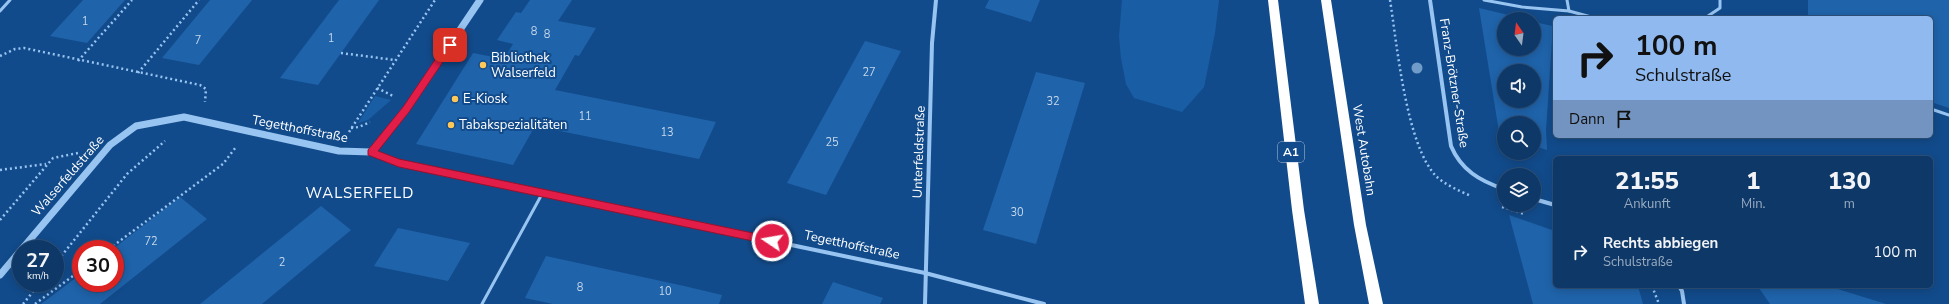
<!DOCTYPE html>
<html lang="de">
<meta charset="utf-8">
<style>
:root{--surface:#0e3868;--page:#173f6e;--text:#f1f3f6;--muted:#9bacc0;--line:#2e527c}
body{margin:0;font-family:"Nunito Sans",sans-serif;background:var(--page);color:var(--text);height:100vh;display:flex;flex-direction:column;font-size:15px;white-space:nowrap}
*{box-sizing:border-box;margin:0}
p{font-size:13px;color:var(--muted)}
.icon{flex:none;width:22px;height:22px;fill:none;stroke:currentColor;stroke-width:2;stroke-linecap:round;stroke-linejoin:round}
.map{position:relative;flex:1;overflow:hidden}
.side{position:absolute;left:1553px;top:156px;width:380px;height:132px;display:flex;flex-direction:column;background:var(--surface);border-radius:6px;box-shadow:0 2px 10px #0003,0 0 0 1px var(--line)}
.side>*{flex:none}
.banner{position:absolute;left:1553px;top:16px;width:380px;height:122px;border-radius:6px;box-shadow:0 2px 10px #0003,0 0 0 1px var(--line);background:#90b9f0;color:#111;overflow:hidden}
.needle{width:26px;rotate:346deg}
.controls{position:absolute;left:1497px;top:12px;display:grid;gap:8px}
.controls a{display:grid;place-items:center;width:44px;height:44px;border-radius:50%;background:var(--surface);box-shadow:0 2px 10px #0003,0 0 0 1px var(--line);font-size:20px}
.speed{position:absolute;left:12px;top:240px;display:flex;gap:8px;font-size:20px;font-weight:700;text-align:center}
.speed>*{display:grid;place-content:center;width:52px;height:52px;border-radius:50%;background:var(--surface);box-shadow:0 2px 10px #0003,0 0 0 1px var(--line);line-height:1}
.speed small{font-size:10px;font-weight:400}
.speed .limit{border:6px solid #d22;background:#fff;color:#111}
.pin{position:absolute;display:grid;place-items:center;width:34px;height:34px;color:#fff;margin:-17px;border-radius:8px;box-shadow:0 2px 6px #0006}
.me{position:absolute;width:44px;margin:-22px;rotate:282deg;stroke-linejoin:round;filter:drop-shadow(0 0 3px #0008)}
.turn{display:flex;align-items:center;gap:14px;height:84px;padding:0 16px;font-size:18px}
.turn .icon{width:52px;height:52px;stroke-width:2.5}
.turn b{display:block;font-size:28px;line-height:34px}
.then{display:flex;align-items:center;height:38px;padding:0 16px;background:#0003;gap:8px;font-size:15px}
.eta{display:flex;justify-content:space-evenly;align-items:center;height:68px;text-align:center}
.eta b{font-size:24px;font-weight:800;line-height:28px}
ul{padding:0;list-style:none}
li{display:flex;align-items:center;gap:12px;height:56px;padding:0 16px}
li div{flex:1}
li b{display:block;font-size:15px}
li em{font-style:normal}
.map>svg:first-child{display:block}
.green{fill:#195ea5}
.building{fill:#1f63aa;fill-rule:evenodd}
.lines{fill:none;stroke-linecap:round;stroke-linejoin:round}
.path{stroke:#98c4f1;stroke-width:2.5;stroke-dasharray:2 3;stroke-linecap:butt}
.service{stroke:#98c4f1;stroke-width:3}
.minor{stroke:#98c4f1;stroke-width:4}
.tertiary{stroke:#98c4f1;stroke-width:7}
.motorway{fill:#fff;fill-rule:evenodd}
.tree{fill:#719bc9}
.route{fill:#e11d48;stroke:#92132f}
.poi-dot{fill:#ffc858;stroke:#124b8b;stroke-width:1.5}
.labels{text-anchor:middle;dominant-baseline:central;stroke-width:4;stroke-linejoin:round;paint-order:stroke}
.number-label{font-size:11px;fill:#c7d8ea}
.shield{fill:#124b8b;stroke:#b8c9dc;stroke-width:1}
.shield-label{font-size:12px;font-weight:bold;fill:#fff}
.poi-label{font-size:13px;fill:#fff;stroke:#124b8b;text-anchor:start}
.street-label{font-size:13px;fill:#fff;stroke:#124b8b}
.quarter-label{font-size:15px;letter-spacing:1px;fill:#fff;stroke:#124b8b}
</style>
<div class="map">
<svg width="1949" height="304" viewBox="0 0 1949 304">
<rect width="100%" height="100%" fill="#124b8b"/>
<g class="green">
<path d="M1122 0H1219L1215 33 1204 87 1182 112 1134 98 1126 84 1121 58 1119 37Z"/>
<path d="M375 96 391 100 368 120 358 123Z"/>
</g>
<g class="building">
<path d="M83 0H125L87 43 50 36Z"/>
<path d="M210 0H252L199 65 162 58Z"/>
<path d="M339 0H379L318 85 280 78Z"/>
<path d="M530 0H572L558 21 596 28 579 56 575 55 555 90 716 122 699 159 535 126 513 165 416 144 473 53 504 59 513 44 497 40 516 12 521 13Z"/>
<path d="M989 0H1040L1031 22 985 8Z"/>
<path d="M1808 0H1949V108L1931 102V18H1808Z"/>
<path d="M1479 8 1521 18 1504 19V49H1534V22L1553 26 1546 130 1547 150 1534 146V123H1504V139L1500 138ZM1504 71H1534V101H1504Z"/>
<path d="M865 41 901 51 826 195 787 183Z"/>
<path d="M1036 72 1085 83 1036 244 983 230Z"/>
<path d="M180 197 207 219 100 304H41L81 274V283H115V249H113Z"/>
<path d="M321 206 351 230 262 304H200Z"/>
<path d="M1509 215 1555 231V286H1638L1643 304H1533Z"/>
<path d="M398 228 470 243 448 281 374 266Z"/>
<path d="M546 256 684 286 722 295 719 304H553L525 298Z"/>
<path d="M833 282 883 298 880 304H822Z"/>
<path d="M1754 286H1828L1886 304H1770L1759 288Z"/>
</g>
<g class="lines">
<g class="path">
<path d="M1390 0C1397 44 1406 145 1436 176 1445 185 1460 191 1471 196"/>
<path d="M341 53 395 60"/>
<path d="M0 56 15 49 24 48 200 85 206 89 205 102"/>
<path d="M78 61 132 0"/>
<path d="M138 73 199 0"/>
<path d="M377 88 393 96"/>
<path d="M351 128 359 127 370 122"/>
<path d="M349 132 435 0"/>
<path d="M0 170 46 164"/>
<path d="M1502 207 1524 214"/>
<path d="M0 220 53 158 78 153"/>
<path d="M109 249 223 164 236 147"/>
<path d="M55 264 127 174 165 141"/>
<path d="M1652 286 1659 304"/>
<path d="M23 304 40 283"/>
<path d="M35 304 81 270"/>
</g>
<g class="service">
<path d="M1484 0 1522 7 1569 11 1567 0"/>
<path d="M0 11 10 0"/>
<path d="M1569 11 1595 18"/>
<path d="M1705 18 1720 8V0"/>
<path d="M1931 109 1949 115"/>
<path d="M482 304 542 194"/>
</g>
<g class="minor">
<path d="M1430 0 1451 146C1461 170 1480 181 1504 189"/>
<path d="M371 152 399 163 925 273 1044 304"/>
<path d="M1534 199 1555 205"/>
<path d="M1679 286 1682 291 1684 304"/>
<path d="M925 304 932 43 936 0"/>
</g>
<g class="tertiary">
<path d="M22 249 110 145 136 126 184 117 339 151 371 152 406 110 480 0"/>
<path d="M0 275 21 250"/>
</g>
<g class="motorway">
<path d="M1268 0H1278L1304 210 1319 304H1305L1292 210Z"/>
<path d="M1321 0H1331L1366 225 1383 304H1369L1354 225Z"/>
</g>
</g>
<circle class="tree" cx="1417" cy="68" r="5.5"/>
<path class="route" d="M450 41 453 42V47L409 112 378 151 399 159 772 237 777 241 775 244 772 245 399 167 368 155V150L403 107 447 42Z"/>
<g class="poi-dot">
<circle cx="483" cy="65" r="4"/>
<circle cx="455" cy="99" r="4"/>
<circle cx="451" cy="125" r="4"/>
</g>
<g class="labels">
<g class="number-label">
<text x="85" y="21">1</text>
<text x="534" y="31">8</text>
<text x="547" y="34">8</text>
<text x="331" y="38">1</text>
<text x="198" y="40">7</text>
<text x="869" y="72">27</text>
<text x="1053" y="101">32</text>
<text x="585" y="116">11</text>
<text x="667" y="132">13</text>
<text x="832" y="142">25</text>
<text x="1017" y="212">30</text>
<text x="151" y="241">72</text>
<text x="282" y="262">2</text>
<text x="580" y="287">8</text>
<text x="665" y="291">10</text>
</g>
<rect class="shield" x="1278" y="142" width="26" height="20" rx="3"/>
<g class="shield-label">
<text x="1291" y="152">A1</text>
</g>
<g class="poi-label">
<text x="491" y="58">Bibliothek<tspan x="491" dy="15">Walserfeld</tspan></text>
<text x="463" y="99">E-Kiosk</text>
<text x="459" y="125">Tabakspezialitäten</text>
</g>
<g class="street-label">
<text transform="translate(1454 83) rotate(81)">Franz-Brötzner-Straße</text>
<text transform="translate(300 129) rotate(11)">Tegetthoffstraße</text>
<text transform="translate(1364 150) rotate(81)">West Autobahn</text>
<text transform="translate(919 152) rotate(-88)">Unterfeldstraße</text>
<text transform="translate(68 176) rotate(-49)">Walserfeldstraße</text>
<text transform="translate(852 245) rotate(12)">Tegetthoffstraße</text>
</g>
<g class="quarter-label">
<text x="360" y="193">WALSERFELD</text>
</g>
</g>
</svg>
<div class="controls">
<a><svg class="needle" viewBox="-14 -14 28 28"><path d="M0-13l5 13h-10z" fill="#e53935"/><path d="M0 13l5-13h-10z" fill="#9bacc0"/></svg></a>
<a><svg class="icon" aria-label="sound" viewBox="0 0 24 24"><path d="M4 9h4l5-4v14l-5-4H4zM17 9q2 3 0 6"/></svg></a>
<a><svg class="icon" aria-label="search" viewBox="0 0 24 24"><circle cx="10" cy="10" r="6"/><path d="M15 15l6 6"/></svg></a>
<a><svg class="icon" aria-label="layers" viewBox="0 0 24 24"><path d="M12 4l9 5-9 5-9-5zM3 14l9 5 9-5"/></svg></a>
</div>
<div class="speed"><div>27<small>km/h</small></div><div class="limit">30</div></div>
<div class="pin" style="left:450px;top:45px;background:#d93025"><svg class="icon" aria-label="arrive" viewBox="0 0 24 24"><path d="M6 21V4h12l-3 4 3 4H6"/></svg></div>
<svg class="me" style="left:772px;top:241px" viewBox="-20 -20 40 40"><circle r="17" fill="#e11d48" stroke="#fff" stroke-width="3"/><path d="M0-11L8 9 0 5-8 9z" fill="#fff"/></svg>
<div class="banner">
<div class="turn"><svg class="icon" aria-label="right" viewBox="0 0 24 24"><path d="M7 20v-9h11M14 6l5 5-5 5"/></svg><div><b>100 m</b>Schulstraße</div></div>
<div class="then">Dann<svg class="icon" aria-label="arrive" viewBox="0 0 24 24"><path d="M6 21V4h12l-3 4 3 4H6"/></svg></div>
</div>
<section class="side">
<div class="eta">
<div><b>21:55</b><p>Ankunft</p></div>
<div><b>1</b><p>Min.</p></div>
<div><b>130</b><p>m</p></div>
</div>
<ul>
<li><svg class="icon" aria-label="right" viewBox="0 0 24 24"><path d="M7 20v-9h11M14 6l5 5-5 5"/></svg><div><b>Rechts abbiegen</b><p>Schulstraße</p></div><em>100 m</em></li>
</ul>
</section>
</div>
